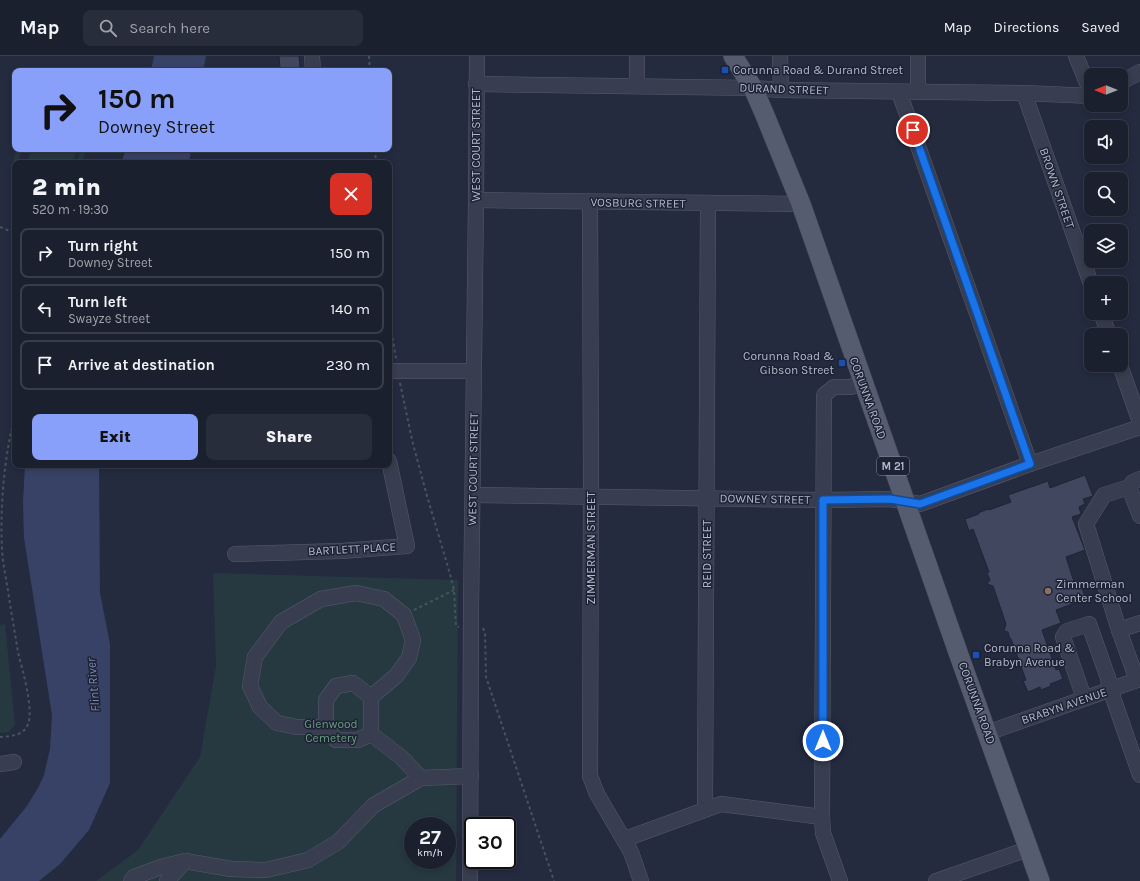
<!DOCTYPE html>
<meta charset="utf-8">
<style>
:root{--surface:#1b202f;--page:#282d3b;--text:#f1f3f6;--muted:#a0a3aa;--line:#393e4b;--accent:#89a0fa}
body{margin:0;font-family:Karla,sans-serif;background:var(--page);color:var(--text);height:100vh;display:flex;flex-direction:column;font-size:15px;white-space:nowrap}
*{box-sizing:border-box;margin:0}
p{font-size:13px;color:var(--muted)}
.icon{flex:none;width:22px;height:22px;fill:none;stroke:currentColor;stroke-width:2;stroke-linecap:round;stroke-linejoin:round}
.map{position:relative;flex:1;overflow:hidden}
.side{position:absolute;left:12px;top:104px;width:380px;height:308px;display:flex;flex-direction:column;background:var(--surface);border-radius:8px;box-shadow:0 2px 6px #0003,0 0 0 1px var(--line)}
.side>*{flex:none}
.top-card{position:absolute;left:12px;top:12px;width:380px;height:84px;border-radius:8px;box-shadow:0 2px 6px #0003,0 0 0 1px var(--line);background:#89a0fa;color:#111;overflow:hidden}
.needle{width:26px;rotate:270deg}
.tools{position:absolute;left:1084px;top:12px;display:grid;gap:8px}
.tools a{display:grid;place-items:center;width:44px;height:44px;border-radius:8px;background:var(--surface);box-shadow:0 2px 6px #0003,0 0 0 1px var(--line);font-size:20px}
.speed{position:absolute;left:404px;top:761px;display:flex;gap:8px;font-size:20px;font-weight:700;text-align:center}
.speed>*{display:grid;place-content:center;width:52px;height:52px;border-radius:50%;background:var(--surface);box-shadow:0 2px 6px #0003,0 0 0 1px var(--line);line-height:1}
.speed small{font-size:10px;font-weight:400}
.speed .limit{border:2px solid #111;border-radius:6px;background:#fff;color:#111}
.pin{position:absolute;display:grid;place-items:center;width:34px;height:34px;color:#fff;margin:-17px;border:2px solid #fff;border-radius:50%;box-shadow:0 1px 4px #0007}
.me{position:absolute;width:44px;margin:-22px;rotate:0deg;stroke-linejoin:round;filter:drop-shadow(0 0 3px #0008)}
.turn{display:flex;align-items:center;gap:14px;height:84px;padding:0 20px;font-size:18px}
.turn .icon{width:52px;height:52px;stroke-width:2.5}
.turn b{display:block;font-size:28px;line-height:34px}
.round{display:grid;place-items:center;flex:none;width:42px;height:42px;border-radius:8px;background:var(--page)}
.headline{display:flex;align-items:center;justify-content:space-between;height:68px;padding:0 20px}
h1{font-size:24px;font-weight:800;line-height:30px}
.primary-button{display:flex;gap:8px;margin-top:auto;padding:8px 20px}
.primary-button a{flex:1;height:46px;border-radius:8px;background:var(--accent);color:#111;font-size:16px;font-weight:800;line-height:46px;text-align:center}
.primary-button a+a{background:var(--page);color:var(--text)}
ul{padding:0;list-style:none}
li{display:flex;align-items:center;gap:12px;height:50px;margin:0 8px 6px;padding:0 12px;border:2px solid var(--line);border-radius:8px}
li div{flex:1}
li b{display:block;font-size:15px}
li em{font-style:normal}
header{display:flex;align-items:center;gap:24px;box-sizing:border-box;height:56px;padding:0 20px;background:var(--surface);border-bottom:1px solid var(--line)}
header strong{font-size:19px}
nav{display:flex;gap:22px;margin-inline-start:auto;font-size:14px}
.search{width:280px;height:36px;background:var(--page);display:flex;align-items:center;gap:10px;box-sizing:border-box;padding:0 14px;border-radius:8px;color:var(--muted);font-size:15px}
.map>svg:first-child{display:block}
.green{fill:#263840;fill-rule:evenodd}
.water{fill:#384266}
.building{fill:#40475f;stroke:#1f2436}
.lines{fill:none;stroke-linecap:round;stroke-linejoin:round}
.minor-casing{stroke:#565b6d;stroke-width:16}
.major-casing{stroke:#414658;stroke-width:20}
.path{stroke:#44555d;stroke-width:2;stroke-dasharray:3 3;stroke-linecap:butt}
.minor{stroke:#383d4f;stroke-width:15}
.major{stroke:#565c6f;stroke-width:19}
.route-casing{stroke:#114b97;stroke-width:10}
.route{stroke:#1a73e8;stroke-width:7}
.transit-dot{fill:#1a4fb4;stroke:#1d2234;stroke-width:1.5}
.education-dot{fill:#8d6e63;stroke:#1d2234;stroke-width:1.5}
.labels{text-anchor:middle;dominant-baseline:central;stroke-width:3;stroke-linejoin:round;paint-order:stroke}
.shield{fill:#1d2234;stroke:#878c9d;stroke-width:1}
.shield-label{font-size:11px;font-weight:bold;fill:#b4b9ca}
.poi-label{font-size:12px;fill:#b4b9ca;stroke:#1d2234;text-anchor:start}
.street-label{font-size:12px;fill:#b4b9ca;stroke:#1d2234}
.park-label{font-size:12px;fill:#6b9b7f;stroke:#1d2234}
.water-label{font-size:13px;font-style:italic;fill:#7c89b2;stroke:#1d2234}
</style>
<header>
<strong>Map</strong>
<div class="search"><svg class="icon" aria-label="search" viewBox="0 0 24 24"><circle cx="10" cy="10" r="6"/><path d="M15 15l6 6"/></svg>Search here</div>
<nav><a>Map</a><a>Directions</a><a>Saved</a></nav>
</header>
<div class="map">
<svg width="1140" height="825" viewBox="0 0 1140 825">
<rect width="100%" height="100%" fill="#242b3f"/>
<g class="green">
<path d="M16 93H22L18 107 13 106Z"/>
<path d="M31 93H77L73 107H27Z"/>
<path d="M80 93H86L82 107H77Z"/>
<path d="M213 517 458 524 456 825H96L138 794 200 701 216 610ZM413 770H447V804H413Z"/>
<path d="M5 568 15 669 9 676 0 677V569Z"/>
</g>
<g class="water">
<path d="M154 0H206L203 15H151Z"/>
<path d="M126 93H191L189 107H121Z"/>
<path d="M25 409H99L100 537 110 588V727L89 774 60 808 39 825H0V783L27 750 39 730 44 719 50 693 52 659 24 482 23 446Z"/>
</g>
<g class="building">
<path d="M279 0H299L300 12 280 13Z"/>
<path d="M1085 419 1093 440 1083 443 1085 448 1079 451 1081 458 1072 461 1085 494 1066 501 1074 526 1079 524 1086 543 1056 554 1061 567 1042 574 1056 614 1059 613 1063 623 1050 628 1051 630 1041 634 1040 631 1028 636 1023 625 1026 624 1011 583H1010L1008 576 1004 575 1006 568 993 530 987 528 990 524 987 517 989 516 973 473 969 475 965 463 979 458 978 457 988 453 989 454 1011 446 1008 439 1048 425 1050 432Z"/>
</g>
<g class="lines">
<defs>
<g id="minor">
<path d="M312 0 313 15"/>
<path d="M637 0V30"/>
<path d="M780 0 781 34"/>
<path d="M918 0V36"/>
<path d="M1076 0 1091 37"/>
<path d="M1121 26 1140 16"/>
<path d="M476 28 753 32 781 34 1024 37 1091 40"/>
<path d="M899 36 1030 408"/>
<path d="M1024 37 1091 228"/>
<path d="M476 144 801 148"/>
<path d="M590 146 591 429 590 720 597 738 631 796 641 825"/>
<path d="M1101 257 1109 279"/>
<path d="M1120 309 1140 366"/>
<path d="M389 315H474"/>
<path d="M1129 431 1140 460"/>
<path d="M473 439 823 444 890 443 920 448 1030 408 1140 371"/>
<path d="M235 498 341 495 407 490 389 405"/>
<path d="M1119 574 1086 468 1104 439 1129 431 1133 426 1140 423"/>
<path d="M1137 624 1119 574 1140 567"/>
<path d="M1084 642 1063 581 1067 575 1089 568 1108 622 1110 633 1140 719"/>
<path d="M326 671V644L336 630 353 627 371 641"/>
<path d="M987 677 1140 623"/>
<path d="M371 678 358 684H336L326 671H297L277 667 260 651 250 630 255 601 281 566 321 543 356 537 384 543 404 559 413 584 409 602 396 620 371 641V678L401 701 421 722"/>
<path d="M0 708 14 706"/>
<path d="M705 753 708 147"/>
<path d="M625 783 721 748 822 761"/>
<path d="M131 825 134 821 161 811 185 805 231 813 266 814 308 804 338 786 374 749 421 722 471 720"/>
<path d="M167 825 185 805"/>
<path d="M470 825 471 555 476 144 477 0"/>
<path d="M840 825 823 777 822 761 824 339 834 331H851L863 326"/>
<path d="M936 825 1028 793"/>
</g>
<path id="major" d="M733 0 753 32 764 57 801 148 960 602 1040 825"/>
</defs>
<use href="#minor" class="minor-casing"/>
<use href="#major" class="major-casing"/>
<g class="path">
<path d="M369 0 370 15"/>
<path d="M375 93 376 107"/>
<path d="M0 171 15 177"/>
<path d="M389 258 396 303"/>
<path d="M400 327 413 388 427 440 450 518 454 534 456 570 459 571"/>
<path d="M414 554 454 534"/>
<path d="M483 572 485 576 486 621 554 825"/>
<path d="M0 681C11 680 24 680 28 668 34 652 22 613 18 596 15 578 12 560 9 542 7 526 3 510 2 494 0 448 4 403 15 358"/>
</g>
<use href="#minor" class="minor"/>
<use href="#major" class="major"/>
</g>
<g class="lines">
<defs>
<path id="route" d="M823 685V444L890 443 920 448 1030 408 913 74"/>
</defs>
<use href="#route" class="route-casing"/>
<use href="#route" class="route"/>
</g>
<g class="transit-dot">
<rect x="721" y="10" width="8" height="8" rx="2"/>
<rect x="838" y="303" width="8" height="8" rx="2"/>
<rect x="972" y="595" width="8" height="8" rx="2"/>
</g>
<circle class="education-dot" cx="1048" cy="535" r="4"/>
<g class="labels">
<rect class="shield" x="877" y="401" width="32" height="18" rx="3"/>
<g class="shield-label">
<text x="893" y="410">M 21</text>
</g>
<g class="poi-label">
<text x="733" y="14">Corunna Road &amp; Durand Street</text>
<text x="834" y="300" text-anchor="end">Corunna Road &amp;<tspan x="834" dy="14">Gibson Street</tspan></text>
<text x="1056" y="528">Zimmerman<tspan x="1056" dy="14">Center School</tspan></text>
<text x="984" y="592">Corunna Road &amp;<tspan x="984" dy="14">Brabyn Avenue</tspan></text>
</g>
<g class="street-label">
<text transform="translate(784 33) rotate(2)">DURAND STREET</text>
<text transform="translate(476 89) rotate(-90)">WEST COURT STREET</text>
<text transform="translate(1057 132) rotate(71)">BROWN STREET</text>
<text transform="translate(638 147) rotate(1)">VOSBURG STREET</text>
<text transform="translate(868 342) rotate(70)">CORUNNA ROAD</text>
<text transform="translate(473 413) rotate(-89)">WEST COURT STREET</text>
<text transform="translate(765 443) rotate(1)">DOWNEY STREET</text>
<text transform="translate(591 492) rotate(-90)">ZIMMERMAN STREET</text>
<text transform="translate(352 493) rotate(-3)">BARTLETT PLACE</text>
<text transform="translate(707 498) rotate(-90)">REID STREET</text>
<text transform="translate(977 647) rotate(70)">CORUNNA ROAD</text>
<text transform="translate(1064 650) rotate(-19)">BRABYN AVENUE</text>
</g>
<g class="park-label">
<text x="331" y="668">Glenwood<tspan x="331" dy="14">Cemetery</tspan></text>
</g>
<g class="water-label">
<text transform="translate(93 629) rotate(-95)">Flint River</text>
</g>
</g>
</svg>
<div class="tools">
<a><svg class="needle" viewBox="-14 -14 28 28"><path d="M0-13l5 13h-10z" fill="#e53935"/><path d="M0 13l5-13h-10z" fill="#a0a3aa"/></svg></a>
<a><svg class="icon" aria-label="sound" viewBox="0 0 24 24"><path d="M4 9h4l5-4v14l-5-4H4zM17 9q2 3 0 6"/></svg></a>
<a><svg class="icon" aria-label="search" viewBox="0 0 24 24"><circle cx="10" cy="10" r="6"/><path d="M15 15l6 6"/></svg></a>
<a><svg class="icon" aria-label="layers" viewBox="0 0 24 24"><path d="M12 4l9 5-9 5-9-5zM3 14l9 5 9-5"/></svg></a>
<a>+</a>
<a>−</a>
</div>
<div class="speed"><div>27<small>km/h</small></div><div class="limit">30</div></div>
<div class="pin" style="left:913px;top:74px;background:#d93025"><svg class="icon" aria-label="arrive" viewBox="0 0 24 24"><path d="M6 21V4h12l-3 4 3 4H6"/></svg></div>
<svg class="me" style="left:823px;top:685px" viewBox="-20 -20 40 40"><circle r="17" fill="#1a73e8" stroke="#fff" stroke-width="3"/><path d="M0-11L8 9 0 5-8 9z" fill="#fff"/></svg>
<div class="top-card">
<div class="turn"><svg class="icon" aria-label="right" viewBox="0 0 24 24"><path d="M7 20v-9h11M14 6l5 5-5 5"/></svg><div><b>150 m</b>Downey Street</div></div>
</div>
<section class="side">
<div class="headline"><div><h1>2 min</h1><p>520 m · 19:30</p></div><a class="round" style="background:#d93025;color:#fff"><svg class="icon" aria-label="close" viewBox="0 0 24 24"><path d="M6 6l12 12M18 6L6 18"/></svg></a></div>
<ul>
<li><svg class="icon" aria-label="right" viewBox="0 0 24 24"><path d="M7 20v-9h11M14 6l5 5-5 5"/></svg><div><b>Turn right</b><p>Downey Street</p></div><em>150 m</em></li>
<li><svg class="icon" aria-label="left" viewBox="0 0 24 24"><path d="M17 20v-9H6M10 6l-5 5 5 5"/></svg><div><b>Turn left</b><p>Swayze Street</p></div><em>140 m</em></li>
<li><svg class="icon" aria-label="arrive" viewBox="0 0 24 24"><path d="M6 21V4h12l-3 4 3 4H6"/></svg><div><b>Arrive at destination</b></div><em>230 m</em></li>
</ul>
<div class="primary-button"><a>Exit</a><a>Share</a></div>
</section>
</div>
